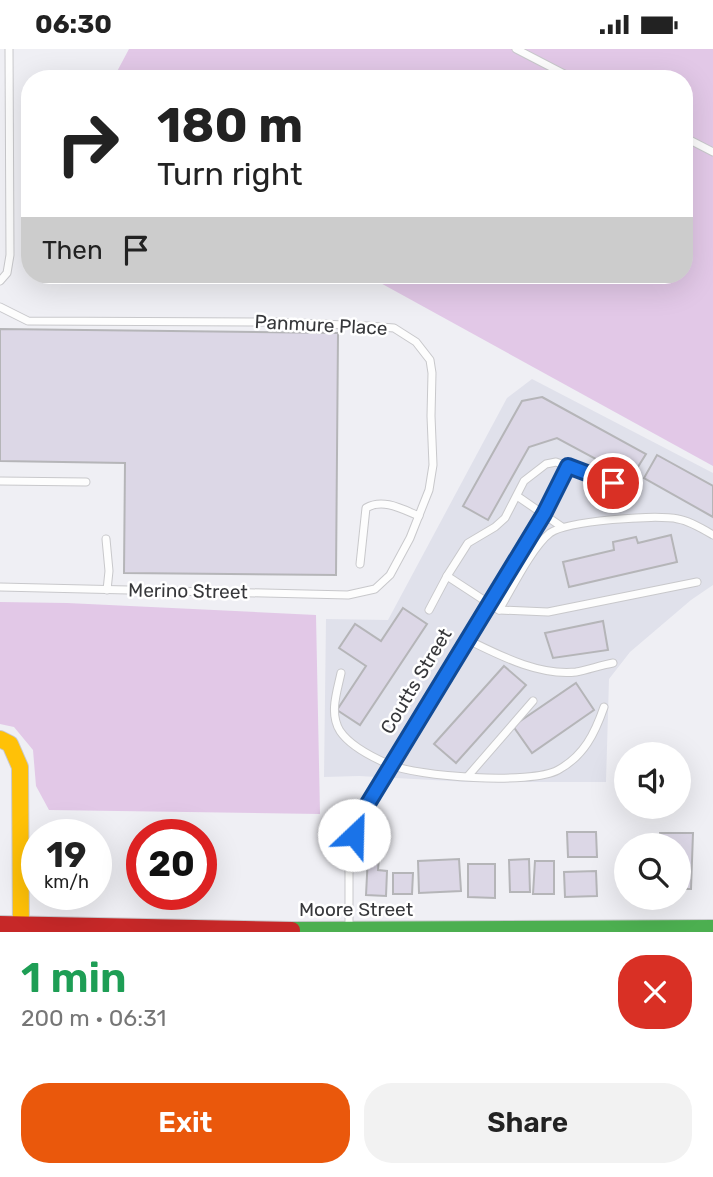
<!DOCTYPE html>
<meta charset="utf-8">
<style>
:root{--surface:#fff;--page:#f2f2f2;--text:#222;--muted:#767676;--accent:#ea580c}
body{margin:0;font-family:Rubik,sans-serif;background:var(--page);color:var(--text);height:100vh;display:flex;flex-direction:column;font-size:26px;white-space:nowrap}
*{box-sizing:border-box;margin:0}
p{font-size:23px;color:var(--muted)}
.icon{flex:none;width:38px;height:38px;fill:none;stroke:currentColor;stroke-width:2;stroke-linecap:round;stroke-linejoin:round}
.map{position:relative;height:883px;overflow:hidden}
.sheet{display:flex;flex-direction:column;background:var(--surface);flex:1}
.sheet>*{flex:none}
.hud{position:absolute;left:21px;top:21px;width:672px;height:214px;border-radius:28px;box-shadow:0 7px 28px #0002;background:#fff;color:var(--text);overflow:hidden}
.tools{position:absolute;left:614px;top:693px;display:grid;gap:14px}
.tools a{display:grid;place-items:center;width:77px;height:77px;border-radius:50%;background:var(--surface);box-shadow:0 7px 28px #0002;font-size:35px}
.speed{position:absolute;left:21px;top:770px;display:flex;gap:14px;font-size:35px;font-weight:700;text-align:center}
.speed>*{display:grid;place-content:center;width:91px;height:91px;border-radius:50%;background:var(--surface);box-shadow:0 7px 28px #0002;line-height:1}
.speed small{font-size:18px;font-weight:400}
.speed .limit{border:10px solid #d22;background:#fff;color:#111}
.pin{position:absolute;display:grid;place-items:center;width:60px;height:60px;color:#fff;margin:-30px;border:4px solid #fff;border-radius:50%;box-shadow:0 2px 7px #0007}
.me{position:absolute;width:77px;margin:-38px;rotate:24deg;stroke-linejoin:round;filter:drop-shadow(0 0 5px #0008)}
.turn{display:flex;align-items:center;gap:24px;height:147px;padding:0 21px;font-size:32px}
.turn .icon{width:91px;height:91px;stroke-width:2.5}
.turn b{display:block;font-size:49px;line-height:60px}
.then{display:flex;align-items:center;height:66px;padding:0 21px;background:#0003;gap:14px;font-size:26px}
.round{display:grid;place-items:center;flex:none;width:74px;height:74px;border-radius:28px;background:var(--page)}
.head{display:flex;align-items:center;justify-content:space-between;height:119px;padding:0 21px}
h1{font-size:42px;font-weight:600;line-height:52px;color:#1e9e55}
.cta{display:flex;gap:14px;margin-top:auto;padding:14px 21px}
.cta a{flex:1;height:80px;border-radius:28px;background:var(--accent);color:#fff;font-size:28px;font-weight:600;line-height:80px;text-align:center}
.cta a+a{background:var(--page);color:var(--text)}
.status{display:flex;justify-content:space-between;align-items:center;height:49px;padding:0 35px;background:var(--surface);direction:ltr}
.status svg{height:19px;fill:currentColor}
.map>svg:first-child{display:block}
.built{fill:#e0e1eb}
.green{fill:#e2c8e7}
.building{fill:#dcd7e6;stroke:#b5b5b8;stroke-width:2}
.lines{fill:none;stroke-linecap:round;stroke-linejoin:round}
.lane-casing{stroke:#c8c8cb;stroke-width:9}
.fast-casing{stroke:#c8c8cb;stroke-width:18}
.slow-casing{stroke:#c8c8cb;stroke-width:18}
.jam-casing{stroke:#c8c8cb;stroke-width:18}
.lane{stroke:#fdfdfd;stroke-width:7}
.fast{stroke:#4caf50;stroke-width:16}
.slow{stroke:#ffc107;stroke-width:16}
.jam{stroke:#c62828;stroke-width:16}
.route-casing{stroke:#114b97;stroke-width:18}
.route{stroke:#1a73e8;stroke-width:12}
.labels{text-anchor:middle;dominant-baseline:central;stroke-width:5;stroke-linejoin:round;paint-order:stroke}
.street-label{font-size:19px;fill:#37383b;stroke:#fff}
</style>
<div class="status"><b>06:30</b><svg viewBox="0 0 49 12"><path d="M0 12V9h3v3zM5 12V6h3v6zM10 12V3h3v9zM15 12V0h3v12zM26 1h20v11H26zM47 4h2v5h-2z"/></svg></div>
<div class="map">
<svg width="713" height="883" viewBox="0 0 713 883">
<rect width="100%" height="100%" fill="#efeff4"/>
<path class="built" d="M532 330 713 424V536L691 551 630 603 609 630 606 733H469L359 727 324 728 326 570 388 571 507 349Z"/>
<g class="green">
<path d="M129 0H713V417L366 226H684V30H113Z"/>
<path d="M0 553 67 554 316 566 320 765 49 761 36 737 33 701 14 678 0 675Z"/>
</g>
<g class="building">
<path d="M0 280 338 284 336 526 124 524 125 414 0 412Z"/>
<path d="M542 348 646 405 631 429 557 389 529 398 488 471 463 457 522 352Z"/>
<path d="M657 406 713 437V468L644 429Z"/>
<path d="M671 486 677 513 569 538 563 513 614 501 613 493 636 488 638 494Z"/>
<path d="M403 559 427 575 360 676 337 661 366 617 339 599 355 575 381 592Z"/>
<path d="M603 572 608 601 553 609 545 584Z"/>
<path d="M504 617 526 636 456 714 434 695Z"/>
<path d="M576 634 594 661 532 704 513 677Z"/>
<path d="M567 783H596L597 808H568Z"/>
<path d="M660 784H693L691 840H679V796H660Z"/>
<path d="M368 807 379 808 378 821 387 822 386 847 366 846Z"/>
<path d="M459 810 461 842 419 844 418 812Z"/>
<path d="M529 810 530 843H510L509 811Z"/>
<path d="M535 812H554V845H533Z"/>
<path d="M468 815H495V849L468 848Z"/>
<path d="M596 822 597 847 565 848 564 823Z"/>
<path d="M393 824H413L412 845H393Z"/>
</g>
<g class="lines">
<defs>
<g id="lane">
<path d="M516 0 574 30"/>
<path d="M684 88 713 103"/>
<path d="M0 232 7 224 10 206 9 0"/>
<path d="M0 258 28 272 275 273 368 277 394 279 416 293 430 311 432 324 431 367 433 416 429 441 410 489 390 526 375 540 348 546 0 538"/>
<path d="M0 432 86 433"/>
<path d="M517 447 562 478"/>
<path d="M106 490 109 522 107 541"/>
<path d="M360 515 366 459C383 449 402 460 419 467"/>
<path d="M447 527 468 494 495 478 505 469 524 432 546 415 556 413 636 443"/>
<path d="M429 561 447 527 499 561 548 563 697 533"/>
<path d="M499 561C511 541 532 498 550 484 567 472 656 465 678 470 690 472 703 480 713 486"/>
<path d="M466 590C499 606 538 627 576 623 588 621 601 616 613 614"/>
<path d="M341 624C337 643 329 664 340 682 350 697 372 708 388 715 417 728 531 736 558 721 584 707 595 684 604 658"/>
<path d="M468 727 533 652"/>
<path d="M349 881V801L357 771 544 465 568 417"/>
</g>
<path id="fast" d="M292 881 713 879"/>
<path id="slow" d="M0 690 10 695 20 718 21 883"/>
<path id="jam" d="M0 875 292 881"/>
</defs>
<use href="#lane" class="lane-casing"/>
<use href="#fast" class="fast-casing"/>
<use href="#slow" class="slow-casing"/>
<use href="#jam" class="jam-casing"/>
<use href="#lane" class="lane"/>
<use href="#fast" class="fast"/>
<use href="#slow" class="slow"/>
<use href="#jam" class="jam"/>
</g>
<g class="lines">
<defs>
<path id="route" d="M354 786 358 771 544 465 568 417 613 434"/>
</defs>
<use href="#route" class="route-casing"/>
<use href="#route" class="route"/>
</g>
<g class="labels">
<g class="street-label">
<text transform="translate(321 276) rotate(3)">Panmure Place</text>
<text transform="translate(188 542) rotate(1)">Merino Street</text>
<text transform="translate(416 632) rotate(-59)">Coutts Street</text>
<text x="356" y="860">Moore Street</text>
</g>
</g>
</svg>
<div class="tools">
<a><svg class="icon" aria-label="sound" viewBox="0 0 24 24"><path d="M4 9h4l5-4v14l-5-4H4zM17 9q2 3 0 6"/></svg></a>
<a><svg class="icon" aria-label="search" viewBox="0 0 24 24"><circle cx="10" cy="10" r="6"/><path d="M15 15l6 6"/></svg></a>
</div>
<div class="speed"><div>19<small>km/h</small></div><div class="limit">20</div></div>
<div class="pin" style="left:613px;top:434px;background:#d93025"><svg class="icon" aria-label="arrive" viewBox="0 0 24 24"><path d="M6 21V4h12l-3 4 3 4H6"/></svg></div>
<svg class="me" style="left:354px;top:786px" viewBox="-20 -20 40 40"><circle r="19" fill="#fff"/><path d="M0-13L10 11 0 6-10 11z" fill="#1a73e8"/></svg>
<div class="hud">
<div class="turn"><svg class="icon" aria-label="right" viewBox="0 0 24 24"><path d="M7 20v-9h11M14 6l5 5-5 5"/></svg><div><b>180 m</b>Turn right</div></div>
<div class="then">Then<svg class="icon" aria-label="arrive" viewBox="0 0 24 24"><path d="M6 21V4h12l-3 4 3 4H6"/></svg></div>
</div>
</div>
<section class="sheet">
<div class="head"><div><h1>1 min</h1><p>200 m · 06:31</p></div><a class="round" style="background:#d93025;color:#fff"><svg class="icon" aria-label="close" viewBox="0 0 24 24"><path d="M6 6l12 12M18 6L6 18"/></svg></a></div>
<div class="cta"><a>Exit</a><a>Share</a></div>
</section>
